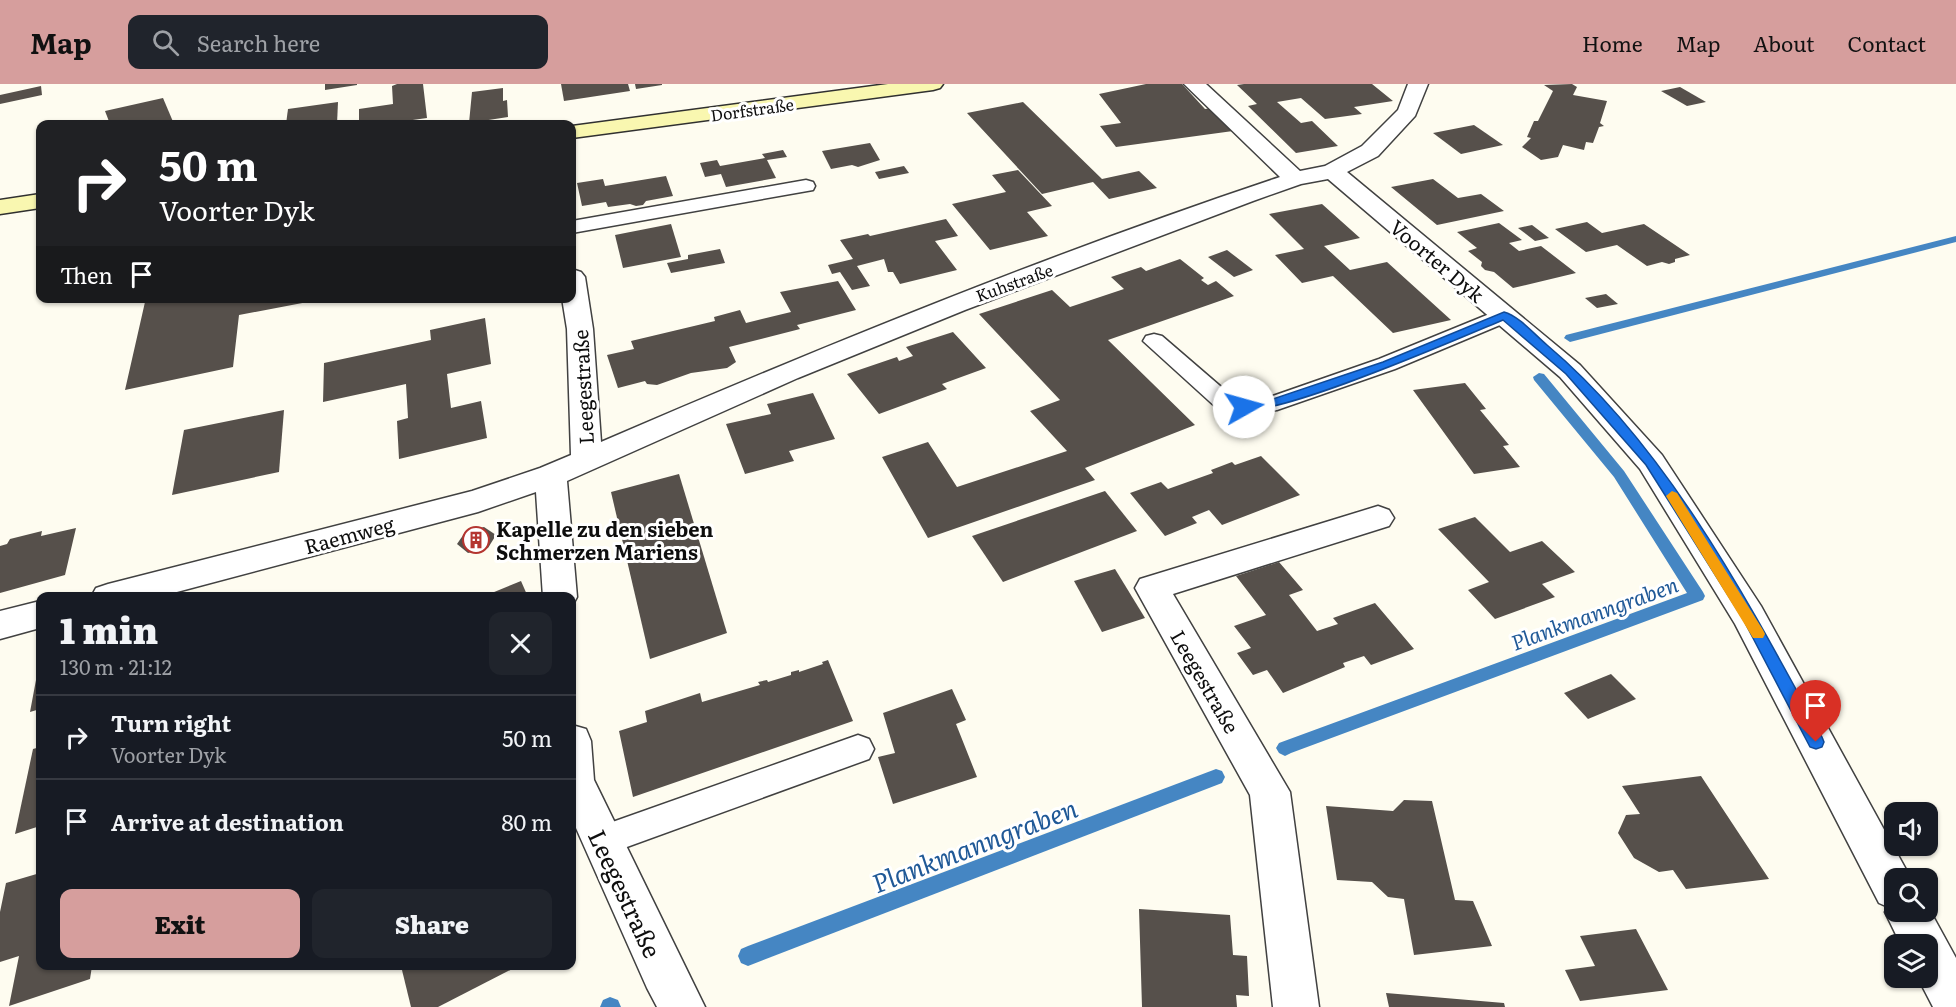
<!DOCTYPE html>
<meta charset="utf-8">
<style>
:root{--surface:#171b24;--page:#20242c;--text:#f1f3f6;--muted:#9ea1a6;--line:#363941;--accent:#d69e9d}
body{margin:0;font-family:Literata,serif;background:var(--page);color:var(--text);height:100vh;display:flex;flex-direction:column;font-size:22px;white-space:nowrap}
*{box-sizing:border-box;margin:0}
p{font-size:20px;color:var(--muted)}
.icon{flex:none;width:33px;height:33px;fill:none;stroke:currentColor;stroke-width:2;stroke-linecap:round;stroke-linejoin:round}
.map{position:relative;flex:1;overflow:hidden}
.panel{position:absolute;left:36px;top:508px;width:540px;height:378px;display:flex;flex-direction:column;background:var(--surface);border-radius:12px;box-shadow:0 2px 4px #0004}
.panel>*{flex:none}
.banner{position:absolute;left:36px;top:36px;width:540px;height:183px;border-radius:12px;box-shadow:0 2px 4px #0004;background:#202124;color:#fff;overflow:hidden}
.buttons{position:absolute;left:1884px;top:718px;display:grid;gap:12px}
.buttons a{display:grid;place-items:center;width:54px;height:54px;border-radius:12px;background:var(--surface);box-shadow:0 2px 4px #0004;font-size:30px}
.pin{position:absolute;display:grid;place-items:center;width:51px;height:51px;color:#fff;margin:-62px -26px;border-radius:50% 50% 50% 0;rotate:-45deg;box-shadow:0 0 6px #0007}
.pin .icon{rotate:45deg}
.me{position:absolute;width:66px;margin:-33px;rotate:83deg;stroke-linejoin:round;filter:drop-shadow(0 0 4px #0008)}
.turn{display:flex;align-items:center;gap:21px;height:126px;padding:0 24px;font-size:27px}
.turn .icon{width:78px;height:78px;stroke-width:2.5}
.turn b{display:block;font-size:42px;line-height:51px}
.then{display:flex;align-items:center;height:57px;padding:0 24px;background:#0003;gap:12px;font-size:22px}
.round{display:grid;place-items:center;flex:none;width:63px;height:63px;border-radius:12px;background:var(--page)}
.summary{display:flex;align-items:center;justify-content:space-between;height:102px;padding:0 24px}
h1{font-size:36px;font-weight:800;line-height:45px}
.action{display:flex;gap:12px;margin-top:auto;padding:12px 24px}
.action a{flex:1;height:69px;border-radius:12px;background:var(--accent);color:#111;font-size:24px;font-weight:800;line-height:69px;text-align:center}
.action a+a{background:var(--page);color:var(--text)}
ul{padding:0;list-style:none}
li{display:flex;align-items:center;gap:18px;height:84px;padding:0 24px;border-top:2px solid var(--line)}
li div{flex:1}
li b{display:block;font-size:22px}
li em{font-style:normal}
header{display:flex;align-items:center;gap:36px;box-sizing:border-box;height:84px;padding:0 30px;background:var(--accent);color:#111}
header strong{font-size:28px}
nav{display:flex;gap:33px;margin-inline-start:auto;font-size:21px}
.search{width:420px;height:54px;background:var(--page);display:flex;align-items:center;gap:15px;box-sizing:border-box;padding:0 21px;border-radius:12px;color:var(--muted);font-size:22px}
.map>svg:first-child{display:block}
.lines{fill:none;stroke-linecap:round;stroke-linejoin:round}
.stream{fill:#4586c3;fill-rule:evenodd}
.building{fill:#56504b}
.service-casing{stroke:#414141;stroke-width:3}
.minor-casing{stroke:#414141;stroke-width:3}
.secondary-casing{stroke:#303030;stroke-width:3}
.service{fill:#fff;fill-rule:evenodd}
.minor{fill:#fff;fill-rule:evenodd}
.secondary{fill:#f9f7b0;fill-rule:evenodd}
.route{fill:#1a73e8;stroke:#114b97;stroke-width:1.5}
.slow{fill:#f59e0b}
.labels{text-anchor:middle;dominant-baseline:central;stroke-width:6;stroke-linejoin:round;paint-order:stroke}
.far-street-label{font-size:16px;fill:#0e0e0e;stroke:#fff}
.street-label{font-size:20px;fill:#0e0e0e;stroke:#fff}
.poi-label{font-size:20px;font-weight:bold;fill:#0e0e0e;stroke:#fff;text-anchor:start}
.water-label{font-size:21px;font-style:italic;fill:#205997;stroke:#fff}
.near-street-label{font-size:24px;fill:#0e0e0e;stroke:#fff}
.near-water-label{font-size:26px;font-style:italic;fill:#205997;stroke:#fff}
</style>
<header>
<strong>Map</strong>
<div class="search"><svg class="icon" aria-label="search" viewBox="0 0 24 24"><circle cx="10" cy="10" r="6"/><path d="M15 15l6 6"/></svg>Search here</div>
<nav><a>Home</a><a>Map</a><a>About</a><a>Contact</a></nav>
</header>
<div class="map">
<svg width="1956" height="923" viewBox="0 0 1956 923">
<rect width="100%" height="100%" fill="#fefcf0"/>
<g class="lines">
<g class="stream">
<path d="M1956 152V158L1570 258 1564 254 1566 251Z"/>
<path d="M1539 289 1544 290 1624 387 1703 508 1705 512 1703 516 1291 669 1285 672 1279 669 1276 664 1279 659 1687 509 1614 393 1534 296 1533 293Z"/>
<path d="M1216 685 1222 687 1225 693 1222 699 748 882 741 879 738 872 741 865 748 862Z"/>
<path d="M610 913 618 916 621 923H600L603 916Z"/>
</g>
</g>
<g class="building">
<path d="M325 0H357V1L325 6Z"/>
<path d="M397 0H423L427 34 384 40H359V25L393 20 392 2Z"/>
<path d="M561 0H628L630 7 564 17Z"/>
<path d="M635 0H662V1L636 5Z"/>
<path d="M1146 0H1182L1205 25 1212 24 1233 47 1116 63 1100 42 1121 39 1099 10Z"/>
<path d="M1244 0H1372L1393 17 1354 23 1362 30 1325 35 1301 14 1277 18 1301 39 1312 37 1338 62 1296 69 1248 22 1257 20 1237 1Z"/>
<path d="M1572 0 1577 3 1573 11 1607 17 1600 39 1604 42 1599 43 1593 59 1586 58 1584 66 1563 61 1558 73 1541 76 1522 63 1531 54 1527 53 1534 37H1538L1553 7 1544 1Z"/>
<path d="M41 2 42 11 0 20V11Z"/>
<path d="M1680 3 1706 18 1687 22 1661 7Z"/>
<path d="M503 4V17L507 16 508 33 469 39 472 8Z"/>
<path d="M163 14 174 40H110L105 27Z"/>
<path d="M338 18 337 40H286L288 25Z"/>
<path d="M1023 18 1102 95 1139 87 1157 104 1109 115 1093 98 1042 110 967 29Z"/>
<path d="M1474 41 1503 61 1461 70 1433 49Z"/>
<path d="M870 59 880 76 858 83 852 81 831 85 822 67Z"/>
<path d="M783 66 787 73 767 76 776 94 726 103 721 90 705 93 700 79 717 76 720 82 765 74 762 70Z"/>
<path d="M904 82 909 89 879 95 875 88Z"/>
<path d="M1018 86 1052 122 1027 128 1048 152 990 166 952 120 1006 108 992 91Z"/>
<path d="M666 92 673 112 646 117 643 121 636 122 630 120 608 123 606 118 582 122 577 99 603 95 605 102Z"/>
<path d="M1433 95 1458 114 1481 110 1504 127 1437 141 1391 103Z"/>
<path d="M1322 120 1360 154 1324 162 1350 186 1387 178 1451 236 1393 249 1333 192 1302 199 1275 171 1304 165 1269 130Z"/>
<path d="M946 135 958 152 935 157 957 186 900 200 893 188H888L884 175 857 182 870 202 852 206 840 188 832 190 828 181 853 175 840 156 868 150 870 152Z"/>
<path d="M1587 138 1602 149 1644 140 1690 171 1675 175V178L1669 180 1662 178 1647 182 1617 161 1586 168 1555 145Z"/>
<path d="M1499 139 1522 156 1509 159 1519 167 1541 162 1576 189 1513 204 1494 188 1485 186 1481 182 1482 178 1468 167 1477 164 1457 148Z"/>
<path d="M671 140 681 173 623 184 615 151Z"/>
<path d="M1532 141 1549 154 1535 157 1518 144Z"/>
<path d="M720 165 725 179 671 189 667 179 688 175V171Z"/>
<path d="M1227 166 1253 186 1234 193 1208 173Z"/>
<path d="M1180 175 1204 194 1201 196 1208 201 1216 197 1234 212 1108 256 1195 341 1085 384 1095 396 928 454 882 373 928 358 957 403 1067 367 1030 327 1060 316 979 230 1052 206 1070 223 1124 205 1111 193 1141 183 1146 187Z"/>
<path d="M838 197 856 226 797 241 800 245 729 263 736 278 727 284 691 289 657 301 647 300 645 297 618 304 607 271 634 265 631 257 715 237 714 233 740 226 746 239 791 228 780 208Z"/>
<path d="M1606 210 1618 220 1597 224 1585 214Z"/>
<path d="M162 214H318V216L239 231 233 283 125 306 145 218Z"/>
<path d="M485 234 491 280 447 290 451 324 481 317 487 354 399 375 397 337 408 334 406 300 323 318 324 279 431 256 430 246Z"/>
<path d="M953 248 986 284 942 300 947 305 879 330 847 290 897 273 899 277 913 272 906 263Z"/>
<path d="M1465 299 1486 325 1480 326 1509 361 1503 362 1520 383 1474 390 1413 306Z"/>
<path d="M813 309 835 355 789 367 794 377 745 390 726 340 771 330 767 320Z"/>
<path d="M284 326 279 388 172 411 184 346Z"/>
<path d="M1261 372 1300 411 1222 441 1209 426 1192 433 1197 439 1165 452 1130 409 1161 398 1168 405 1213 389 1211 386 1232 378 1235 381Z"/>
<path d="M679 390 727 549 650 575 611 408Z"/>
<path d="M1105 407 1137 447 1003 498 972 452Z"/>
<path d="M1475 433 1510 468 1542 457 1575 488 1542 500 1555 513 1495 535 1468 506 1489 498 1438 445Z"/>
<path d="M484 443 496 451 488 464 468 469 457 460 466 447Z"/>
<path d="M76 444 65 491 0 509V462L7 460 10 455 42 447 41 452Z"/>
<path d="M1279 478 1303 506 1289 511 1317 547 1338 540 1333 534 1375 519 1414 565 1371 581 1364 572 1343 579 1345 583 1283 609 1267 586 1253 591 1237 569 1251 564 1234 542 1266 531 1236 492Z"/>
<path d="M1115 485 1145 534 1102 548 1074 497Z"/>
<path d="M521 497 528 513H482Z"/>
<path d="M828 576 853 637 633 713 619 647 647 638 645 627 700 609 702 618 760 601 758 598 767 596 768 598 791 591V588L799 586V588L823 580 822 578Z"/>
<path d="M39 580 40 625 30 628Z"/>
<path d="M1611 590 1636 615 1588 635 1564 609Z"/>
<path d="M952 605 966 636 956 640 977 693 893 720 878 673 895 669 883 629Z"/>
<path d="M40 663V742L15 750 33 665Z"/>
<path d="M1701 692 1769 795 1686 805 1673 786 1659 788 1634 774 1618 749 1626 731 1640 730 1622 702Z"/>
<path d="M1404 716 1432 717 1455 816 1473 817 1492 862 1414 871 1404 815 1388 813 1372 798 1337 796 1326 722 1393 727Z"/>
<path d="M40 789V882H92L90 895 9 922 19 872 0 878V828L6 799Z"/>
<path d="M1139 825 1230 831 1233 871 1247 872 1249 912 1236 911 1237 923H1142Z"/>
<path d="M1636 845 1668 906 1580 917 1565 886 1595 882 1580 852Z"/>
<path d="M401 882H518L438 923H411Z"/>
<path d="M1386 909 1504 919 1505 923H1389Z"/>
</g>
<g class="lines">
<defs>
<g id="service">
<path d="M806 96 813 98 815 102 813 106 572 149V137Z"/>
<path d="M1504 224 1512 226 1515 231 1512 236 1395 285 1277 326 1244 331 1219 326 1143 257 1146 252 1154 250 1162 252 1234 314H1267L1379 275Z"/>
<path d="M858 651 869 655 874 665 869 675 602 772 590 768 585 757 590 746Z"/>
</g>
<g id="minor">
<path d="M1184 0H1206L1300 87 1325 82 1362 62 1398 26 1408 0H1428L1415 32 1378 72 1347 88 1580 281 1662 371 1761 522 1909 791 1911 795H1894V828H1928V823L1956 874V923H1933L1918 894H1928V861H1901L1885 828 1888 823 1879 819 1735 540 1640 385 1560 293 1328 95 1301 100 1253 117 965 226 798 294 567 397 577 513 572 522V513H543L536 408 478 428 158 513H91L96 504 108 500 472 407 540 384 571 371 567 245 562 214H572V185L581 188 585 193 593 245 601 358C824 262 1049 170 1280 93Z"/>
<path d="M1378 422 1389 426 1394 434 1389 442 1173 510 1290 708 1319 923H1273L1250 711 1135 504 1140 495Z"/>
<path d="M40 517V544L0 555V527Z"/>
<path d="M572 641 586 645 591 657 594 696 705 923H657L647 904 572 735Z"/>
</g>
<g id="secondary">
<path d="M888 0H943L940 4 933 6 572 54V42Z"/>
<path d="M40 110V124L0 130V116Z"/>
</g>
</defs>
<use href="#service" class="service-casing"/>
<use href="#minor" class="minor-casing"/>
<use href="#secondary" class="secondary-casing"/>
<use href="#service" class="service"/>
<use href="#minor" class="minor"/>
<use href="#secondary" class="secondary"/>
</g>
<path class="route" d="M1504 228C1519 232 1535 251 1547 261 1667 362 1748 517 1822 653L1824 658 1822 663 1816 665 1810 663 1743 535 1646 381 1566 290 1503 236C1469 250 1257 343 1238 323L1244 319 1267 317 1383 278Z"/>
<path class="slow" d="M1672 407 1677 409 1763 546 1765 550 1763 554H1753L1666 412Z"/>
<defs>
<symbol id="building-ring" viewBox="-11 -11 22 22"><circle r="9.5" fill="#fff" stroke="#b43530" stroke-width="1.5"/><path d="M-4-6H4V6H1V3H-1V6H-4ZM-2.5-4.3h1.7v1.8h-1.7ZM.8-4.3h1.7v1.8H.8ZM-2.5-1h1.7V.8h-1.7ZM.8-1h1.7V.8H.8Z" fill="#b43530"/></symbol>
</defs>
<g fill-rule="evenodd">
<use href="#building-ring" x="461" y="441" width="30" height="30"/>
</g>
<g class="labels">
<g class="far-street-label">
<text transform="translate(752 25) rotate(-8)">Dorfstraße</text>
<text transform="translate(1014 198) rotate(-20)">Kuhstraße</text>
</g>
<g class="street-label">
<text transform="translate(1438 176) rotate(40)">Voorter Dyk</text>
<text transform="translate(582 303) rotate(-93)">Leegestraße</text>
<text transform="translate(349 450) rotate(-15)">Raemweg</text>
<text transform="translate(1206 597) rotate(60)">Leegestraße</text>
</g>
<g class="poi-label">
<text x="496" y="444">Kapelle zu den sieben<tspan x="496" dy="23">Schmerzen Mariens</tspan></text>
</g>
<g class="water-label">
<text transform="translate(1594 528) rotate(-20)">Plankmanngraben</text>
</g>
<g class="near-street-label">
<text transform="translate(626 809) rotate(65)">Leegestraße</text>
</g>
<g class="near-water-label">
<text transform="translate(974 760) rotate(-21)">Plankmanngraben</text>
</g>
</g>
</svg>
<div class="buttons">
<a><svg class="icon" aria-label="sound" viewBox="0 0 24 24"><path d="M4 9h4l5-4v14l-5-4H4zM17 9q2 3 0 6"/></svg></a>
<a><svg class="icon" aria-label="search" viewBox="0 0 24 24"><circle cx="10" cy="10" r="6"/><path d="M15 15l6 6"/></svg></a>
<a><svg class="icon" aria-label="layers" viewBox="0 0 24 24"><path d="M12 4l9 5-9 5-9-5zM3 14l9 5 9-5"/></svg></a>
</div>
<div class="pin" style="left:1816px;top:658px;background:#d93025"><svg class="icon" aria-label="arrive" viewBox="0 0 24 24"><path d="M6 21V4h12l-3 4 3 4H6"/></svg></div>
<svg class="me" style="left:1244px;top:323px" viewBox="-20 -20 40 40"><circle r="19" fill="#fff"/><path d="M0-13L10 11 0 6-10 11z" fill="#1a73e8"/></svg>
<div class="banner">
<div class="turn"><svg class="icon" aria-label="right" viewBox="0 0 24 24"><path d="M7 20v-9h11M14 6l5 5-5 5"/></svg><div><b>50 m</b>Voorter Dyk</div></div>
<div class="then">Then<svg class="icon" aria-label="arrive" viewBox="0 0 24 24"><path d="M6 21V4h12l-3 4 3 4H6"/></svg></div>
</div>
<section class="panel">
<div class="summary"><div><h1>1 min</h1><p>130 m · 21:12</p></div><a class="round"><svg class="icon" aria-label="close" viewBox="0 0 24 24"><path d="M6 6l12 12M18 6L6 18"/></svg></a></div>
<ul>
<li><svg class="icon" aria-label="right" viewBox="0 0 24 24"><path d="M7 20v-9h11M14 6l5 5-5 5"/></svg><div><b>Turn right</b><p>Voorter Dyk</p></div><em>50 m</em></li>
<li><svg class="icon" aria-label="arrive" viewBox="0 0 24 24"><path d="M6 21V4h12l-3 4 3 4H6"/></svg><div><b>Arrive at destination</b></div><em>80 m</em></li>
</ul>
<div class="action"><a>Exit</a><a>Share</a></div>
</section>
</div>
